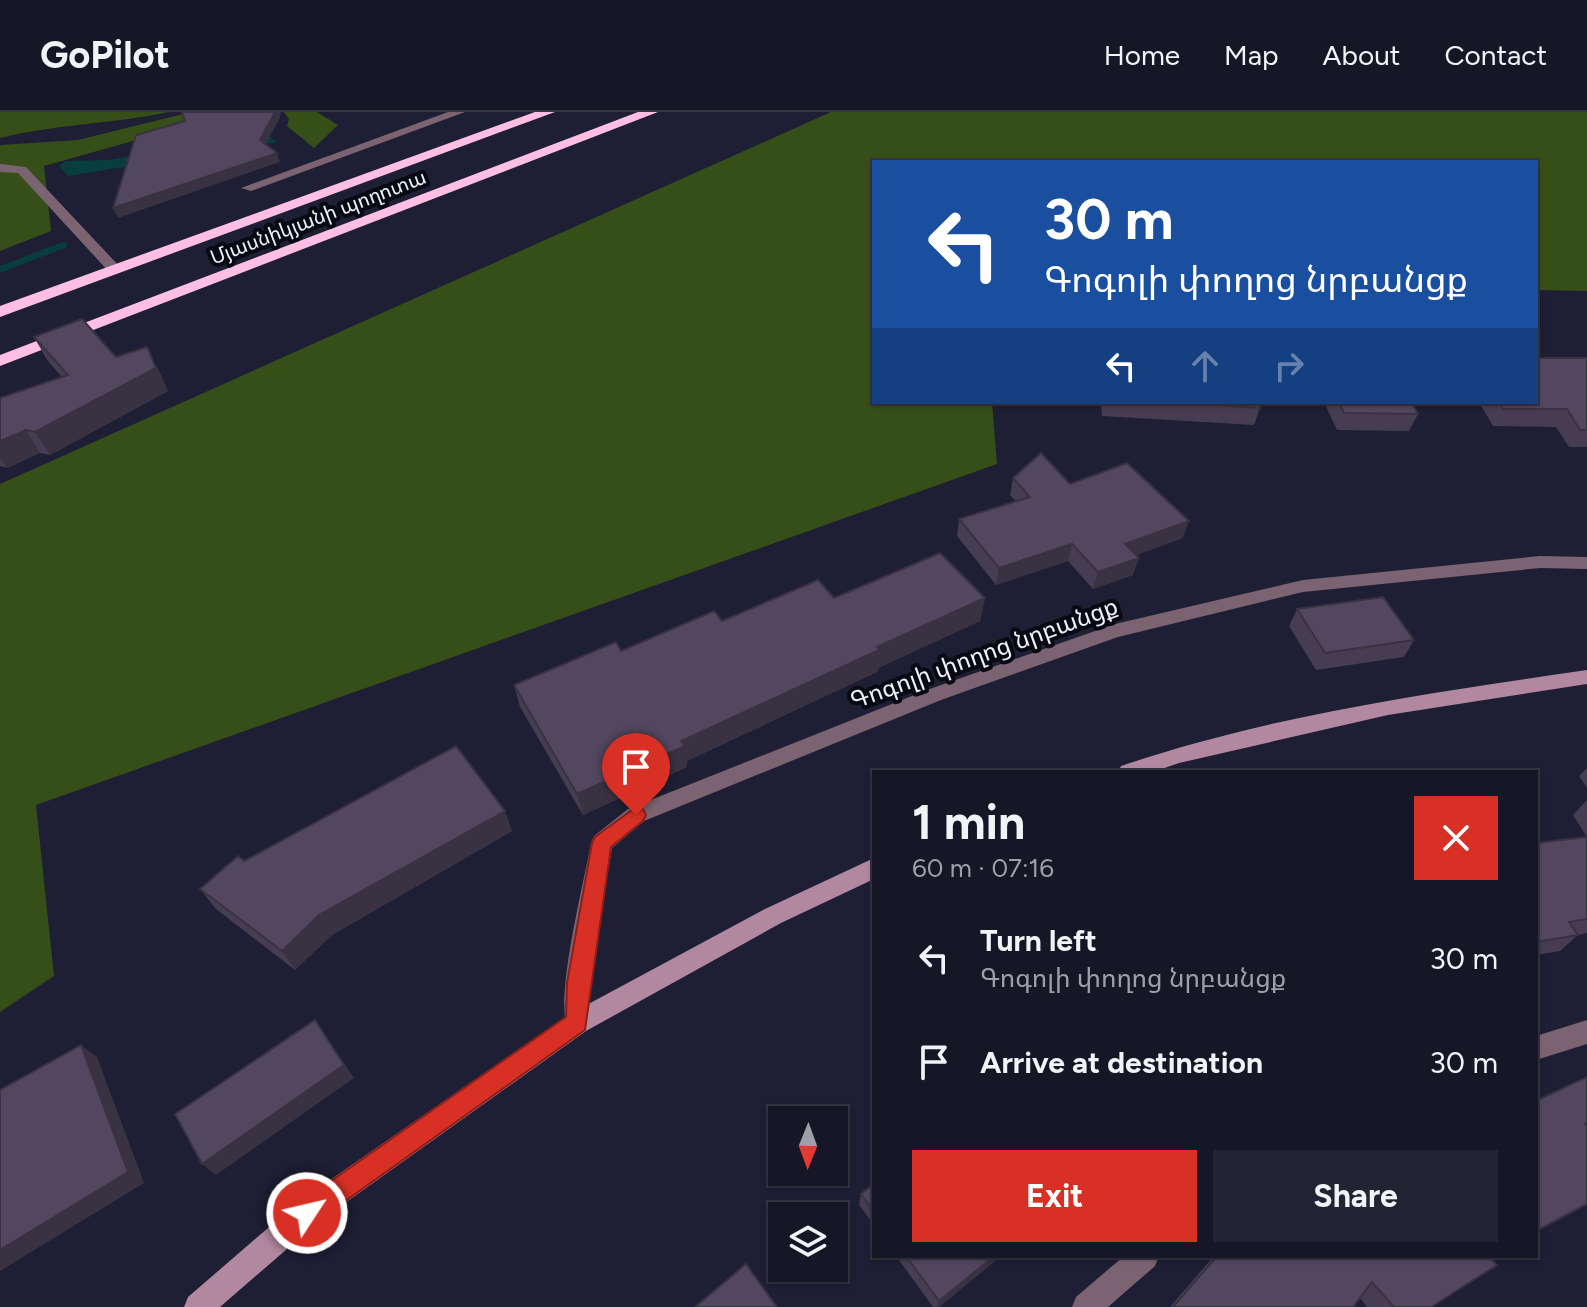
<!DOCTYPE html>
<meta charset="utf-8">
<style>
:root{--surface:#161627;--page:#232333;--text:#f1f3f6;--muted:#9e9fa7;--line:#353544;--accent:#d93025}
body{margin:0;font-family:Figtree,"Noto Sans Armenian",sans-serif;background:var(--page);color:var(--text);height:100vh;display:flex;flex-direction:column;font-size:30px;white-space:nowrap}
*{box-sizing:border-box;margin:0}
p{font-size:26px;color:var(--muted)}
.icon{flex:none;width:44px;height:44px;fill:none;stroke:currentColor;stroke-width:2;stroke-linecap:round;stroke-linejoin:round}
.map{position:relative;flex:1;overflow:hidden}
.details{position:absolute;left:872px;top:658px;width:666px;height:488px;display:flex;flex-direction:column;background:var(--surface);border-radius:0px;box-shadow:0 2px 6px #0004,0 0 0 2px var(--line)}
.details>*{flex:none}
.banner{position:absolute;left:872px;top:48px;width:666px;height:244px;border-radius:0px;box-shadow:0 2px 6px #0004,0 0 0 2px var(--line);background:#1a4fa0;color:#fff;overflow:hidden}
.needle{width:52px;rotate:181deg}
.fabs{position:absolute;left:768px;top:994px;display:grid;gap:16px}
.fabs a{display:grid;place-items:center;width:80px;height:80px;border-radius:0px;background:var(--surface);box-shadow:0 2px 6px #0004,0 0 0 2px var(--line);font-size:40px}
.pin{position:absolute;display:grid;place-items:center;width:68px;height:68px;color:#fff;margin:-82px -34px;border-radius:50% 50% 50% 0;rotate:-45deg;box-shadow:0 0 8px #0007}
.pin .icon{rotate:45deg}
.me{position:absolute;width:88px;margin:-44px;rotate:55deg;stroke-linejoin:round;filter:drop-shadow(0 0 6px #0008)}
.turn{display:flex;align-items:center;gap:28px;height:168px;padding:0 40px;font-size:36px}
.turn .icon{width:104px;height:104px;stroke-width:2.5}
.turn b{display:block;font-size:56px;line-height:68px}
.lanes{display:flex;align-items:center;height:76px;padding:0 40px;background:#0003;justify-content:center;gap:40px;direction:ltr}
.lanes .off{opacity:.35}
.round{display:grid;place-items:center;flex:none;width:84px;height:84px;border-radius:0px;background:var(--page)}
.summary{display:flex;align-items:center;justify-content:space-between;height:136px;padding:0 40px}
h1{font-size:48px;font-weight:700;line-height:60px}
.button{display:flex;gap:16px;margin-top:auto;padding:16px 40px}
.button a{flex:1;height:92px;border-radius:0px;background:var(--accent);color:#fff;font-size:32px;font-weight:700;line-height:92px;text-align:center}
.button a+a{background:var(--page);color:var(--text)}
ul{padding:0;list-style:none}
li{display:flex;align-items:center;gap:24px;height:104px;padding:0 40px}
li div{flex:1}
li b{display:block;font-size:30px}
li em{font-style:normal}
header{display:flex;align-items:center;gap:48px;box-sizing:border-box;height:112px;padding:0 40px;background:var(--surface);border-bottom:2px solid var(--line)}
header strong{font-size:38px}
nav{display:flex;gap:44px;margin-inline-start:auto;font-size:28px}
.map>svg:first-child{display:block}
.green{fill:#364f18}
.water{fill:#093e3e}
.lines{fill:none;stroke-linecap:round;stroke-linejoin:round}
.stream{fill:#093e3e;fill-rule:evenodd}
.lane{fill:#7c6371;fill-rule:evenodd}
.street{fill:#7c6371;fill-rule:evenodd}
.secondary{fill:#b188a0;fill-rule:evenodd}
.highway{fill:#ffbfe4;fill-rule:evenodd}
.wall{fill:#473d52}
.shaded-wall{fill:#393242}
.building{fill:#52475f;stroke:#393242;stroke-width:2}
.route{fill:#d93025;stroke:#8d1f18;stroke-width:2}
.labels{text-anchor:middle;dominant-baseline:central;stroke-width:8;stroke-linejoin:round;paint-order:stroke}
.far-street-label{font-size:20px;fill:#f0f0fd;stroke:#090913}
.street-label{font-size:24px;fill:#f0f0fd;stroke:#090913}
</style>
<header>
<strong>GoPilot</strong>
<nav><a>Home</a><a>Map</a><a>About</a><a>Contact</a></nav>
</header>
<div class="map">
<svg width="1587" height="1195" viewBox="0 0 1587 1195">
<rect width="100%" height="100%" fill="#1e1e34"/>
<g class="green">
<path d="M0 0H169C113 12 56 12 0 26Z"/>
<path d="M191 0H236L44 54 51 119 0 139V33L78 28Z"/>
<path d="M284 0H317L338 13 314 36 287 14 289 7Z"/>
<path d="M831 0H1587V179L1536 178V50H874V290H992L997 352 36 693 54 864 0 900V372Z"/>
</g>
<path class="water" d="M269 24 277 30 68 64 59 54 66 49 107 48Z"/>
<g class="lines">
<path class="stream" d="M63 130 67 131V135L0 161V154Z"/>
<g class="lane">
<path d="M448 0H465L251 79 241 76Z"/>
<path d="M0 52 26 55 120 155V161H110L18 61 0 60Z"/>
</g>
<g class="street">
<path d="M1540 444 1587 445V457L1540 456 1303 480 1118 525 941 588 644 709 612 736 590 871 589 911 586 919 577 923 568 919C554 887 584 771 591 731L594 724 628 697 927 578 1115 512 1303 468Z"/>
<path d="M1587 908V932L1536 948V924Z"/>
<path d="M1124 1144H1159L1155 1154 1108 1195H1072L1076 1185Z"/>
</g>
<g class="secondary">
<path d="M1587 558V572L1388 603 1179 651 1153 660H1118L1121 654C1271 603 1430 581 1587 558Z"/>
<path d="M874 746V767L781 811 586 919 317 1111 220 1195H184L188 1185 297 1091 568 903 765 797Z"/>
</g>
<g class="highway">
<path d="M535 0H555L0 205V194Z"/>
<path d="M638 0H658L0 254V243Z"/>
</g>
</g>
<g class="wall">
<path d="M34 225 116 245 158 257 168 279 50 343 40 341 7 356 0 354V286L62 265 47 248Z"/>
<path d="M1587 246V335H1569L1556 315 1493 314 1479 290H1536Z"/>
<path d="M1101 290H1258L1260 296 1254 313 1102 304Z"/>
<path d="M1324 290H1411L1418 302 1409 319 1337 318Z"/>
<path d="M1013 366 1070 372 1183 426 1136 443 1133 463 1093 477 1068 449 996 473 957 424 959 407 1016 389 1010 383Z"/>
<path d="M834 486H985L980 509 878 556 877 560 687 649V655L583 703 520 595 514 573 621 539 722 509Z"/>
<path d="M1297 497 1414 528 1404 545 1316 558 1289 514Z"/>
<path d="M1587 656V676L1579 664Z"/>
<path d="M1587 688V821L1578 823 1560 839 1536 843V731L1587 725 1573 703Z"/>
<path d="M505 699 512 719 332 823 295 858 216 797 200 777 244 749Z"/>
<path d="M874 1072V1113L859 1093 861 1082Z"/>
<path d="M896 1144H1001L939 1195H933Z"/>
<path d="M1214 1144H1489L1431 1195H1367L1360 1186 1353 1195H1170Z"/>
</g>
<g class="shaded-wall">
<path d="M275 0H281L280 6 263 37 260 28Z"/>
<path d="M277 41 280 50 118 106 113 96Z"/>
<path d="M147 235 168 279 50 343 35 320Z"/>
<path d="M26 318 40 341 7 356 0 346V329Z"/>
<path d="M1189 409 1183 426 1120 449 1125 432Z"/>
<path d="M1072 432 1068 449 996 473 999 456Z"/>
<path d="M1139 446 1133 463 1093 477 1098 460Z"/>
<path d="M985 486 980 509 878 556 877 560 687 649V655L583 703 577 682 681 629 877 535Z"/>
<path d="M505 699 512 719 332 823 295 858 282 839 319 803Z"/>
<path d="M315 908 325 922 354 966 216 1063 202 1052Z"/>
<path d="M81 933 97 945 144 1071 0 1159V1138Z"/>
<path d="M994 1144H1001L939 1195H936L939 1189Z"/>
</g>
<g class="building">
<path d="M182 0H275L260 28 277 41 113 96 136 23 185 9Z"/>
<path d="M82 207 116 245 147 235 156 256 35 320 26 318 0 329V286L68 263 34 225Z"/>
<path d="M1536 246H1587V318H1580L1567 297H1503L1499 290H1536Z"/>
<path d="M1165 290H1258L1260 296Z"/>
<path d="M1339 290H1411L1418 302 1344 301Z"/>
<path d="M1041 341 1070 372 1127 351 1189 409 1125 432 1139 446 1098 460 1072 432 999 456 959 407 1030 385 1013 366Z"/>
<path d="M940 441 985 486 877 535 879 538 681 629 685 634 577 682 514 573 616 530 621 539 714 499 722 509 818 468 834 486Z"/>
<path d="M1383 485 1414 528 1325 541 1297 497Z"/>
<path d="M456 634 505 699 319 803 282 839 200 777 238 744 244 749Z"/>
<path d="M1587 725V807L1569 810 1578 823 1536 830V731Z"/>
<path d="M315 908 344 953 202 1052 175 1002Z"/>
<path d="M81 933 128 1060 0 1138V978Z"/>
<path d="M1587 965V1011L1585 1012 1587 1014V1092L1536 1119V989Z"/>
<path d="M874 1072V1100L861 1082Z"/>
<path d="M906 1144H994L939 1189Z"/>
<path d="M1217 1144H1489L1497 1153 1431 1195H1394L1372 1170 1353 1195H1173Z"/>
<path d="M746 1152 777 1195H695Z"/>
</g>
<path class="route" d="M636 695 643 697 646 703 643 709 611 735 585 918 316 1110 307 1113 298 1110 295 1101 298 1092 566 905 567 871 592 731 595 725Z"/>
<g class="labels">
<g class="far-street-label">
<text transform="translate(318 105) rotate(-21)">Մյասնիկյանի պողոտա</text>
</g>
<g class="street-label">
<text transform="translate(984 541) rotate(-20)">Գոգոլի փողոց նրբանցք</text>
</g>
</g>
</svg>
<div class="fabs">
<a><svg class="needle" viewBox="-14 -14 28 28"><path d="M0-13l5 13h-10z" fill="#e53935"/><path d="M0 13l5-13h-10z" fill="#9e9fa7"/></svg></a>
<a><svg class="icon" aria-label="layers" viewBox="0 0 24 24"><path d="M12 4l9 5-9 5-9-5zM3 14l9 5 9-5"/></svg></a>
</div>
<div class="pin" style="left:636px;top:703px;background:#d93025"><svg class="icon" aria-label="arrive" viewBox="0 0 24 24"><path d="M6 21V4h12l-3 4 3 4H6"/></svg></div>
<svg class="me" style="left:307px;top:1101px" viewBox="-20 -20 40 40"><circle r="17" fill="#d93025" stroke="#fff" stroke-width="3"/><path d="M0-11L8 9 0 5-8 9z" fill="#fff"/></svg>
<div class="banner">
<div class="turn"><svg class="icon" aria-label="left" viewBox="0 0 24 24"><path d="M17 20v-9H6M10 6l-5 5 5 5"/></svg><div><b>30 m</b>Գոգոլի փողոց նրբանցք</div></div>
<div class="lanes"><svg class="icon" aria-label="left" viewBox="0 0 24 24"><path d="M17 20v-9H6M10 6l-5 5 5 5"/></svg><svg class="icon off" aria-label="ahead" viewBox="0 0 24 24"><path d="M12 20V5M6 11l6-6 6 6"/></svg><svg class="icon off" aria-label="right" viewBox="0 0 24 24"><path d="M7 20v-9h11M14 6l5 5-5 5"/></svg></div>
</div>
<section class="details">
<div class="summary"><div><h1>1 min</h1><p>60 m · 07:16</p></div><a class="round" style="background:#d93025;color:#fff"><svg class="icon" aria-label="close" viewBox="0 0 24 24"><path d="M6 6l12 12M18 6L6 18"/></svg></a></div>
<ul>
<li><svg class="icon" aria-label="left" viewBox="0 0 24 24"><path d="M17 20v-9H6M10 6l-5 5 5 5"/></svg><div><b>Turn left</b><p>Գոգոլի փողոց նրբանցք</p></div><em>30 m</em></li>
<li><svg class="icon" aria-label="arrive" viewBox="0 0 24 24"><path d="M6 21V4h12l-3 4 3 4H6"/></svg><div><b>Arrive at destination</b></div><em>30 m</em></li>
</ul>
<div class="button"><a>Exit</a><a>Share</a></div>
</section>
</div>
